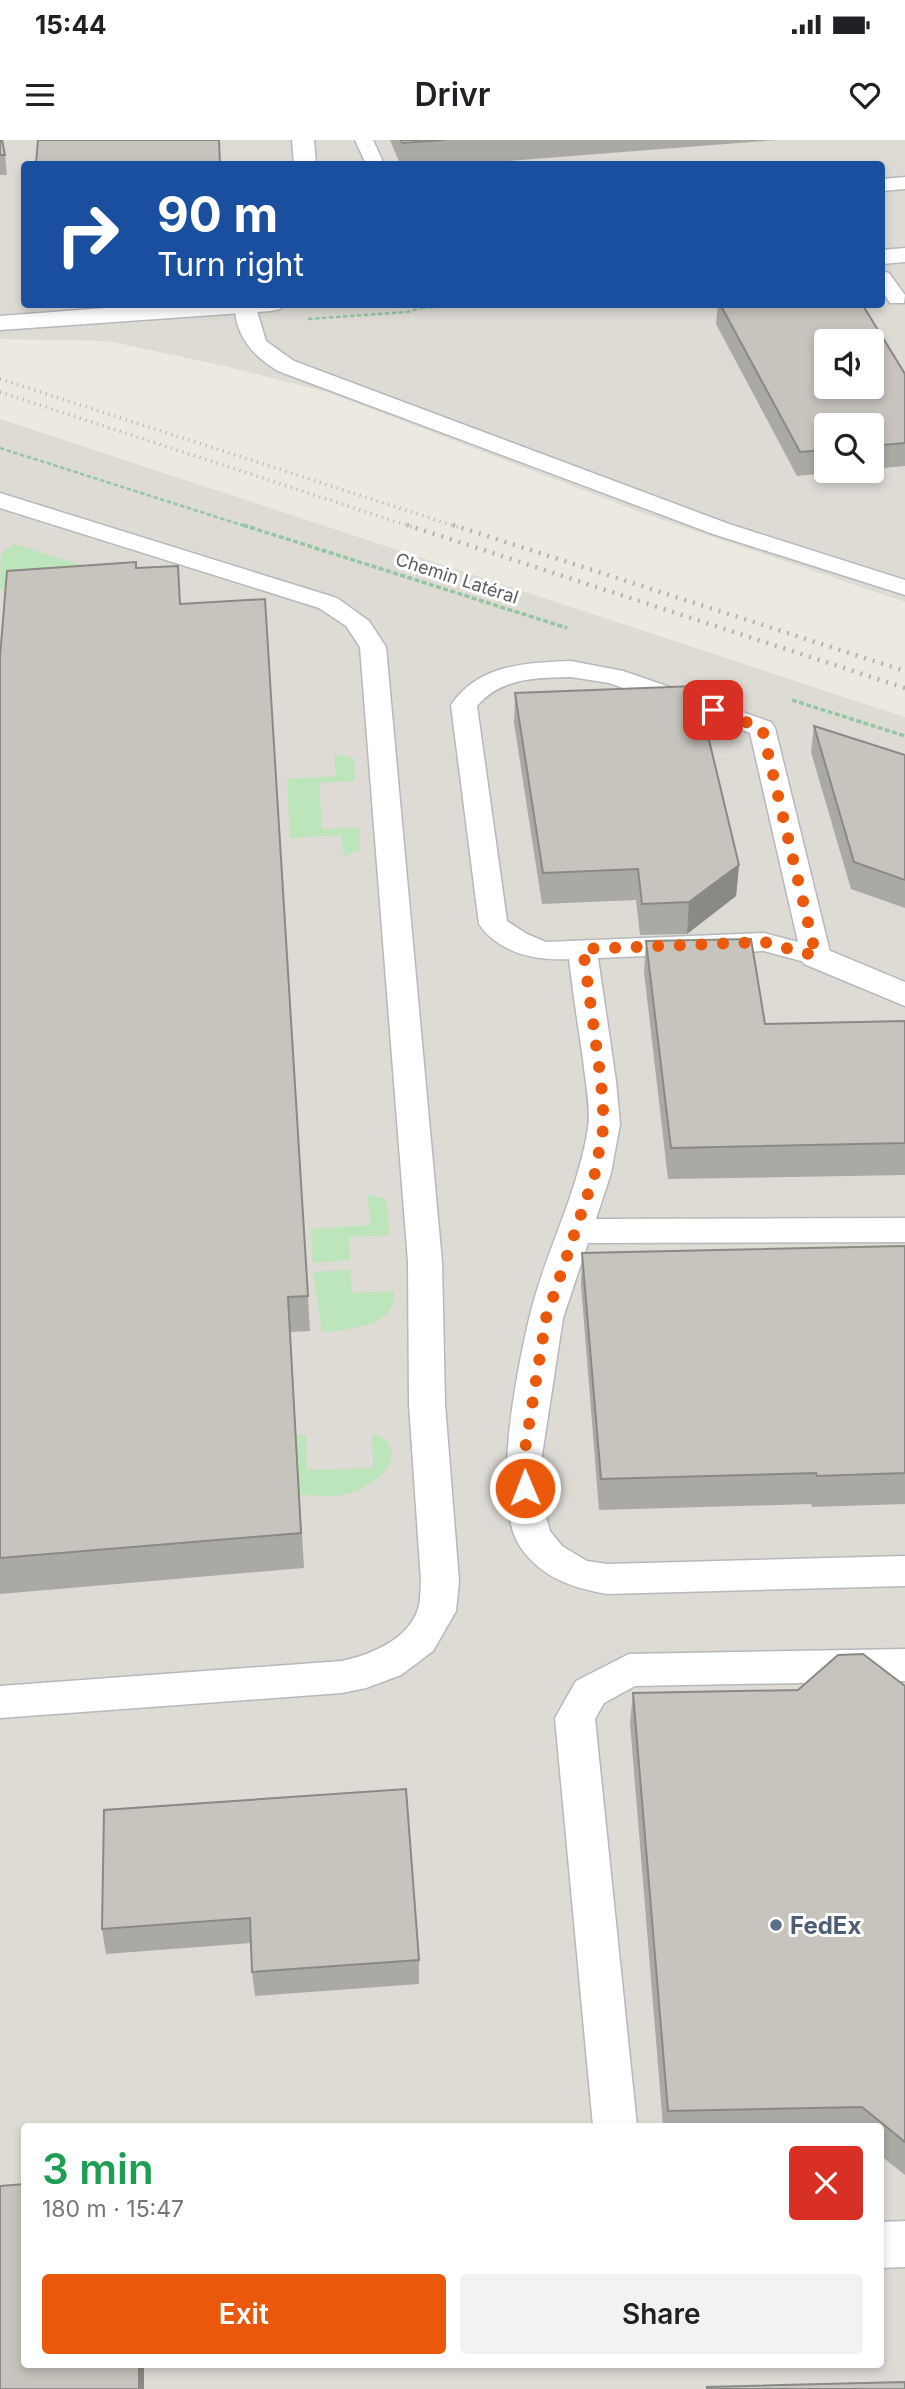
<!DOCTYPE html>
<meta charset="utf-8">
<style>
:root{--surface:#fff;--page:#f2f2f2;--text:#202124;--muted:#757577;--accent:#ea580c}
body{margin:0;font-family:Inter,sans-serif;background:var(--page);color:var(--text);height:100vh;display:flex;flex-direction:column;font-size:26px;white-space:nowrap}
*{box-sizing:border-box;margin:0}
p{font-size:23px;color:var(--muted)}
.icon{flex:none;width:38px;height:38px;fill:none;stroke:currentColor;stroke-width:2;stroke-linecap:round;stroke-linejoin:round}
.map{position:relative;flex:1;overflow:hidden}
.sheet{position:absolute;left:21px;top:1983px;width:863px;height:245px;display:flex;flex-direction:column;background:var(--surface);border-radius:7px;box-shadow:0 4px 10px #0003}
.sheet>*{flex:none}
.hud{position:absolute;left:21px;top:21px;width:864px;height:147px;border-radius:7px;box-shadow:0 4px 10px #0003;background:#1a4fa0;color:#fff;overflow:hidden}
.controls{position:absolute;left:814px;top:189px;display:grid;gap:14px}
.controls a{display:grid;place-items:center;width:70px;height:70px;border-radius:7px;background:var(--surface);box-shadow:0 4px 10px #0003;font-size:35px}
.pin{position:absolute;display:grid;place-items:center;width:60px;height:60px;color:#fff;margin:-30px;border-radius:14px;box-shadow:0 4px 10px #0006}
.me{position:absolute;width:77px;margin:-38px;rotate:359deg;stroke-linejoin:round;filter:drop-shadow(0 0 5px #0008)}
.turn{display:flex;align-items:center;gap:24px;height:147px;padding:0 21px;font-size:32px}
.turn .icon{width:91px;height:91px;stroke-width:2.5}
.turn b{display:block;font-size:49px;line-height:60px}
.round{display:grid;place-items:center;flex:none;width:74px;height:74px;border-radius:7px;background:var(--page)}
.overview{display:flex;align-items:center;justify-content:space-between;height:119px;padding:0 21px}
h1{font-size:42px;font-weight:600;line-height:52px;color:#1e9e55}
.action{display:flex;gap:14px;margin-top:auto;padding:14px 21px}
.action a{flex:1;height:80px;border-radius:7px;background:var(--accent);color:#fff;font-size:28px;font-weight:600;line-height:80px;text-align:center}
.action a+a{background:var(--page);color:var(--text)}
.status{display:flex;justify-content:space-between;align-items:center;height:49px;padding:0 35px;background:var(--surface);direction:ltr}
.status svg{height:19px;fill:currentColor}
header{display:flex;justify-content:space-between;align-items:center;height:91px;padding:0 21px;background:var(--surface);font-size:32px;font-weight:600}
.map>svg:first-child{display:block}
.industrial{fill:#dddbd4;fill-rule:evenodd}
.green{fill:#bce5bb}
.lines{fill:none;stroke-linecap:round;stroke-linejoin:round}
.service-casing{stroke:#b6b8bd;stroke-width:3}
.minor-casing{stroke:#b6b8bd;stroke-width:3}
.path-far1{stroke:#94c6a1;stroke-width:2.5;stroke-dasharray:4.5 2.5;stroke-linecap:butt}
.path{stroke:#94c6a1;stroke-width:3.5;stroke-dasharray:5 2.5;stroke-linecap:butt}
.service{fill:#fff;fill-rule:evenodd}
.minor{fill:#fff;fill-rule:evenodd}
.rail-far1{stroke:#b1b2b2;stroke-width:3.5;stroke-dasharray:1 5;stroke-linecap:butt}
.rail{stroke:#b1b2b2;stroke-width:4.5;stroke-dasharray:2 7;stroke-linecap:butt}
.wall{fill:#aba9a3}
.shaded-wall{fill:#8b8984}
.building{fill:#c7c4bd;stroke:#8b8984;stroke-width:2;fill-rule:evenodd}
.route{stroke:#ea580c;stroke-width:12;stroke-dasharray:0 21.6}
.service-dot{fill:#5c6f8a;stroke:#fff;stroke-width:2.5}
.labels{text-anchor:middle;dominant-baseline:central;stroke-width:6;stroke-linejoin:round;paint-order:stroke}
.far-street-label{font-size:18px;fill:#595d61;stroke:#fff}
.near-service-label{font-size:24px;font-weight:bold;fill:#4e5e75;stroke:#fff;text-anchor:start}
</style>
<div class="status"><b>15:44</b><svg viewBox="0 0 49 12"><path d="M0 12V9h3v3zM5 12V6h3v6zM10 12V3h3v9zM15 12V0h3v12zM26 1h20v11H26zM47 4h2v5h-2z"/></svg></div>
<header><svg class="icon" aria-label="menu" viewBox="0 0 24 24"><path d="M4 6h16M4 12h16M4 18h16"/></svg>Drivr<svg class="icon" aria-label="heart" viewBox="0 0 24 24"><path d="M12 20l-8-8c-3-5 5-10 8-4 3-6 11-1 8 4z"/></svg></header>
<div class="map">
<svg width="905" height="2249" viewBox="0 0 905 2249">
<rect width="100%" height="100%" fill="#ece9e0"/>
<g class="industrial">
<path d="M0 0H905V462L648 375 327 252 220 225 108 201 0 199ZM24 24H882V164H24ZM826 201H872V247H826ZM826 285H872V331H826Z"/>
<path d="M0 279 905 577V2249H0ZM24 1986H880V2224H24Z"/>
</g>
<g class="green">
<path d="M14 404 124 439 127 444 0 449 1 414Z"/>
<path d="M343 615 354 619 355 641 319 643 322 689 359 688 360 709 344 716 341 695 290 698 287 639 336 636 334 616Z"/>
<path d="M367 1055 383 1058 387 1064 390 1095 349 1097 350 1120 313 1123 311 1089 371 1085Z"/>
<path d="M350 1130 352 1153 394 1151C396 1188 348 1189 322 1192L313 1132Z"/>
<path d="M372 1293 386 1300C407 1326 365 1350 343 1355 328 1358 314 1355 299 1354L296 1295H306L307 1330 373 1328Z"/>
</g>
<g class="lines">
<defs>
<g id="service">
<path d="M355 0H373L384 24H366Z"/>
<path d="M905 37V49L882 51V39Z"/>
<path d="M882 131 889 133 905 155 904 163H890C882 152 882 144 882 131Z"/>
<path d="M235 164H255L266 201 294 221 729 384 905 440V455L713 394 278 231C253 216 234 195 235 164Z"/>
<path d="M0 353 337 458 369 481 386 507 442 1122 445 1264 459 1441 456 1471 433 1511 401 1535 366 1548 342 1553 0 1578V1546L342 1521C370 1515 408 1500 418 1469 421 1461 420 1450 421 1441L409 1264 408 1122 360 507 346 486 319 468 0 368Z"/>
<path d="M571 521 623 531 771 582 775 588 831 816 826 823 816 825 764 811 598 818 616 941 620 984 611 1033 596 1079 905 1078V1102L588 1103 563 1178 541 1322 545 1374 550 1391 562 1406 587 1421 607 1424 905 1416V1446L607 1454C573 1448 542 1438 521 1408 490 1365 517 1230 529 1179 544 1114 577 1057 588 988 591 966 585 941 583 919 578 886 573 853 569 819 537 821 498 813 479 784L451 565C479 524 525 523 571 521ZM571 537 609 543 750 593 798 802 764 793 546 802 527 794 507 781 477 566C502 537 536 538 571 537Z"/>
<path d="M905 1509V1541L635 1546 604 1563 595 1579 637 1986H593L555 1578 576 1541 629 1514Z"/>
<path d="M905 2081V2127L880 2128V2082Z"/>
</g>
<g id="minor">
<path d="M292 0H314L316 24H294Z"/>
<path d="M905 108V122L882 124V110Z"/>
<path d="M159 164H283L280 169 271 171 0 190V176Z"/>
<path d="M816 805 905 842V866L804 824 799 816 804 808Z"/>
</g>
</defs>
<use href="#service" class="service-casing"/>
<use href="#minor" class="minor-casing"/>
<g class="path-far1">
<path d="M421 168 474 164"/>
<path d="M308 179 407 172 421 168 420 164"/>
<path d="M0 308 248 387"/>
</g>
<g class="path">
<path d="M243 385 567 488"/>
<path d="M792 560 905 596"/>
</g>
<use href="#service" class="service"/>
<use href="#minor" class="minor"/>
<g class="rail-far1">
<path d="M0 239 458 387"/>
<path d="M0 252 412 387"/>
</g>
<g class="rail">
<path d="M407 385 905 548"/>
<path d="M453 385 905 531"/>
</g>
</g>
<g class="wall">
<path d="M0 0 5 15 7 35H0Z"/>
<path d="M390 0H776L470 24H400Z"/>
<path d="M718 164H862L905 234V326L872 329V285H826V331H852L797 336 716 184Z"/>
<path d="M136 422 137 428 181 464 265 459 310 1191 290 1192 304 1428 0 1454V517Z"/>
<path d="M515 553 739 725 736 756 687 794 640 795 636 760 542 764 514 583Z"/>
<path d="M814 586 905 615V768L851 749 811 612Z"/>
<path d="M646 801 765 884 905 881V1035L668 1039 644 832Z"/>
<path d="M905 1106V1364L812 1367 811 1364 599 1370 581 1145 582 1113Z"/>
<path d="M905 1546V2035L880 2015V1986H663L630 1583 633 1553 798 1550Z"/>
<path d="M104 1670 419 1820V1844L255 1856 252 1832 251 1803 106 1814 102 1789Z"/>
</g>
<g class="shaded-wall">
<path d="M739 725 736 756 687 794 689 762Z"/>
<rect x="139" y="2224" width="5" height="25"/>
</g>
<g class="building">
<path d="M0 0H2L5 15H0Z"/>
<path d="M38 0H219L220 24H36Z"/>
<path d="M401 0H444L402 3Z"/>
<path d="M720 164H862L905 234V303L872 306V285H826V310L800 312ZM826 201H872V247H826Z"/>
<path d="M136 422V428L178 426 180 464 265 459 308 1156 288 1157 301 1393 0 1418V517L7 431Z"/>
<path d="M696 546 739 725 689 762 642 764 638 729 543 733 515 553Z"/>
<path d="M814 586 905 615V740L854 722Z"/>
<path d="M751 799 765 884 905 881V1003L671 1008 646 801Z"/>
<path d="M905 1106V1333L817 1336 816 1333 601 1339 582 1113Z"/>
<path d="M863 1514 905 1546V2002L862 1967 668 1971 633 1553 798 1550 838 1515Z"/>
<path d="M406 1649 419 1820 252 1832 250 1778 102 1789 104 1670Z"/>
<path d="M24 2044V2224H139V2249H0V2046Z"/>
<path d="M905 2242V2249H707V2247Z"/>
</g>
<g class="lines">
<path class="route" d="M525 1348 523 1322 546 1178 595 1033 604 984 601 941 583 809 764 802 816 816 762 588 713 570"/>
</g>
<circle class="service-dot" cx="776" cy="1785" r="7"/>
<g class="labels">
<g class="far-street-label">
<text transform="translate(457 438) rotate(18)">Chemin Latéral</text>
</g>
<g class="near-service-label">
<text x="790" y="1785">FedEx</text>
</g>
</g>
</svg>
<div class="controls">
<a><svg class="icon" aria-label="sound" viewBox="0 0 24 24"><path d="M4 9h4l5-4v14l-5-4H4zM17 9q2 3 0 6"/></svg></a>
<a><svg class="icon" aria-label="search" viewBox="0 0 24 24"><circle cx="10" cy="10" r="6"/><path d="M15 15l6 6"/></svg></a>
</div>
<div class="pin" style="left:713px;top:570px;background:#d93025"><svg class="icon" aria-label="arrive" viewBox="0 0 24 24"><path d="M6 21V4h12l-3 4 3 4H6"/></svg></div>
<svg class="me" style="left:525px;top:1348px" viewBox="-20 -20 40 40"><circle r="17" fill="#ea580c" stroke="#fff" stroke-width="3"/><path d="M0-11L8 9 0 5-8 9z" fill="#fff"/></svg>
<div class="hud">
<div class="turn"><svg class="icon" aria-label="right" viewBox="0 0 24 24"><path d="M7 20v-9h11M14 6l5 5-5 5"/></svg><div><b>90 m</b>Turn right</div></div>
</div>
<section class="sheet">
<div class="overview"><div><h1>3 min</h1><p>180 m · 15:47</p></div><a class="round" style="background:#d93025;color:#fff"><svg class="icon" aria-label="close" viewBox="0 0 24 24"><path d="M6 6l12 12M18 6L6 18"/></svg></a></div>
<div class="action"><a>Exit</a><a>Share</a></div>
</section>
</div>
